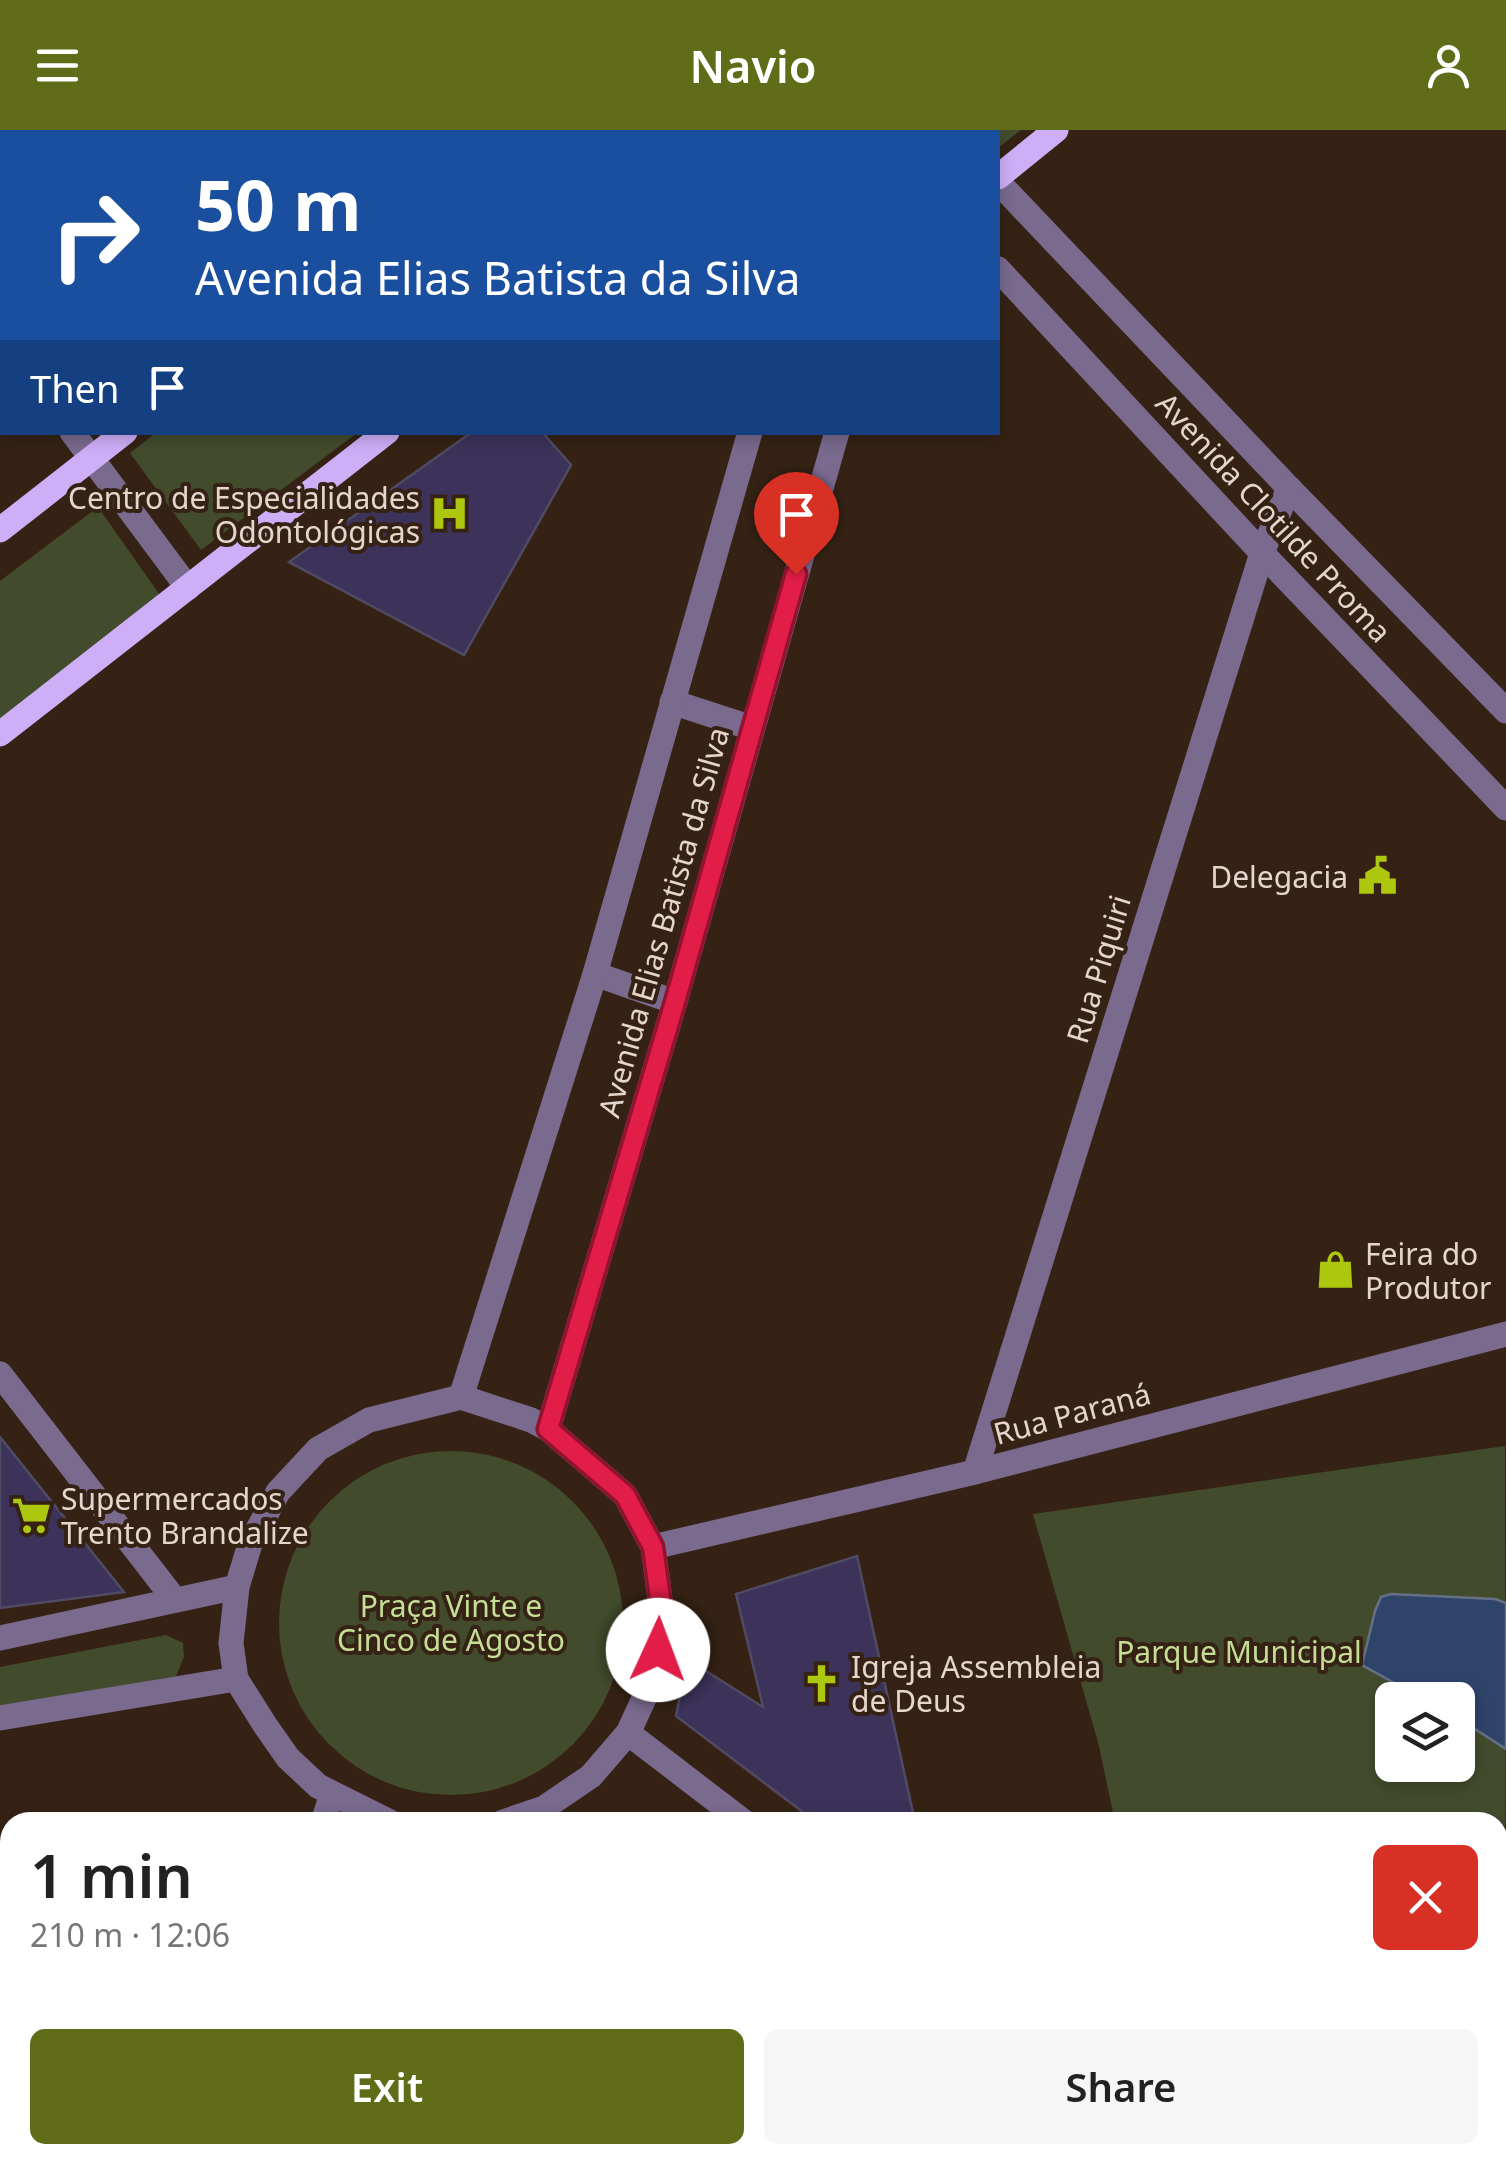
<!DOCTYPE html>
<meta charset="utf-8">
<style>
:root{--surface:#fff;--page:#f6f6f6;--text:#222;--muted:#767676;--accent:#616c19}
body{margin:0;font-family:"Noto Sans",sans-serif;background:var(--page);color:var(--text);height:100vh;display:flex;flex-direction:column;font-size:38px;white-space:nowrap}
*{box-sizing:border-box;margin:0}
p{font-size:32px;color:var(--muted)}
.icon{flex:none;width:55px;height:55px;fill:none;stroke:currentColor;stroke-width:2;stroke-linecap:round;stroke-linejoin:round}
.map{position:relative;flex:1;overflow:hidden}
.details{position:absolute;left:0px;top:1682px;width:1508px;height:352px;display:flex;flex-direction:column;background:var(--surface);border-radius:30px 30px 0 0;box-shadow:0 5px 15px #0003}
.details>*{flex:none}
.hud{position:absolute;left:0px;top:0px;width:1000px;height:305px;box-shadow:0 5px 15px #0003;background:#1a4fa0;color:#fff;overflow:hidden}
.controls{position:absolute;left:1375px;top:1552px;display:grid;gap:20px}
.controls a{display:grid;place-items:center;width:100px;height:100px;border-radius:15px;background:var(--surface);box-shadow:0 5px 15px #0003;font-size:50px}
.pin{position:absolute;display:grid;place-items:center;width:85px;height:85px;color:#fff;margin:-102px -42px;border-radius:50% 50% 50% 0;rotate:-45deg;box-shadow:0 0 10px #0007}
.pin .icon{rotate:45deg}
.me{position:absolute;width:110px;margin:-55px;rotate:2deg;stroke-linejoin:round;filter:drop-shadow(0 0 8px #0008)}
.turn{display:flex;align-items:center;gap:35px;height:210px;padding:0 30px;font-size:45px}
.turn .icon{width:130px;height:130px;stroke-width:2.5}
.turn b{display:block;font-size:70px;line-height:85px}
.then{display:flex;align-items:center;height:95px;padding:0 30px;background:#0003;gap:20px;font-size:38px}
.round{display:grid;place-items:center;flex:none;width:105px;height:105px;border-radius:15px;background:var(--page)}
.head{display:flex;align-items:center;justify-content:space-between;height:170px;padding:0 30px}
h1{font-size:60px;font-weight:600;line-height:75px}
.primary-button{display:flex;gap:20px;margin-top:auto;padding:20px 30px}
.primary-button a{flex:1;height:115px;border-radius:15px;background:var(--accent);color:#fff;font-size:40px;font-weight:600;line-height:115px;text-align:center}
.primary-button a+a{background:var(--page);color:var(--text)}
header{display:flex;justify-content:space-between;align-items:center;height:130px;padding:0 30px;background:var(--accent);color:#fff;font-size:45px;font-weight:600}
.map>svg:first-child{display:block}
.green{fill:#424c2d;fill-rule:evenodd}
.water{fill:#2e4469;stroke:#657087;stroke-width:2.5}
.building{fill:#3d325a;stroke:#504b63;stroke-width:2.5}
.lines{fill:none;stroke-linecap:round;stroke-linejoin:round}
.minor{stroke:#7a6a8e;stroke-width:25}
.major{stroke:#cfaef8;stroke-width:25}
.route-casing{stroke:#92132f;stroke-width:25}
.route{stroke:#e11d48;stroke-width:18}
.labels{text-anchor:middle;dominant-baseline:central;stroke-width:8;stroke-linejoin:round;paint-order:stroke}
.poi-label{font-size:30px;fill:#e4d6cd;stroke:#352214;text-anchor:start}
.street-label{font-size:30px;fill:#e4d6cd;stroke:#352214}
.park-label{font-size:30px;fill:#c5de95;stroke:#352214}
</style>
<header><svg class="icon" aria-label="menu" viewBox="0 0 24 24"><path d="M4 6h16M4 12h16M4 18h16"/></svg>Navio<svg class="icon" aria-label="person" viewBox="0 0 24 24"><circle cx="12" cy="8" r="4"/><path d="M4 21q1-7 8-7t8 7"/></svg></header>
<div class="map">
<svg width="1506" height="2034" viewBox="0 0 1506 2034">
<rect width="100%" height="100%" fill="#352214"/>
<g class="green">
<path d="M565 0H1021L998 18V2H566Z"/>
<path d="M157 302H357V303L201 420 130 323Z"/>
<path d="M98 377 162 468 0 593V451Z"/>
<path d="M1505 1316 1506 2034H1322L1311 2025H1498V1692H1115L1099 1616 1033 1384ZM1392 1570H1458V1635H1392Z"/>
<circle cx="451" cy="1493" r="172"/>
<path d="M166 1505 183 1513 184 1527 176 1546 0 1578V1537Z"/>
</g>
<path class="water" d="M1391 1464 1495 1469 1506 1473V1619L1458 1588V1570H1425L1362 1535 1375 1481 1381 1467Z"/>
<g class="building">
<path d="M472 302H542L571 335 464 525 289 432Z"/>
<path d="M0 1307 124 1462 0 1478Z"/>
<path d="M857 1426 915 1692H816L676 1586 687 1529 763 1577 736 1464Z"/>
</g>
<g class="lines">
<g class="minor">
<path d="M998 52 1289 358 1506 581"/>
<path d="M998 139 1262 423 1506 678"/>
<path d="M0 204 2 208"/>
<path d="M72 302 188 458"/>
<path d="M672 572 752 598"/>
<path d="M595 844 675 872"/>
<path d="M0 1244 175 1470"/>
<path d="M461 1267 595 844 750 302"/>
<path d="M548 1299 675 872 837 302"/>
<path d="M975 1342 1262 423 1289 358"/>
<path d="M653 1417 975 1342 1506 1204"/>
<path d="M0 1508 237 1457"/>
<path d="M0 1588 236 1549"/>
<path d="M628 1603 744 1692"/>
<path d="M323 1692 332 1664"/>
<path d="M390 1692 318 1656 288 1628 265 1595 236 1549 231 1513 237 1457 250 1414 278 1362 318 1319 369 1290 461 1267 531 1290 548 1299 625 1365 653 1417 663 1491 653 1549 628 1603 591 1646 544 1678 503 1692"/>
<path d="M1194 2025 1207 2034"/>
<path d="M219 2034 222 2025"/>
<path d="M325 2034 328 2025"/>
<path d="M837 2034 840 2025"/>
</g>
<g class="major">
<path d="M507 2 510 0"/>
<path d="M998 47 1056 0"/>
<path d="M0 400 125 302"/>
<path d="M0 604 387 302"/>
</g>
</g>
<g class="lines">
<defs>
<path id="route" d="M658 1520 663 1490 653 1417 625 1365 548 1299 675 872 796 444"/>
</defs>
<use href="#route" class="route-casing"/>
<use href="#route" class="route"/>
</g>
<defs>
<symbol id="hospital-bare" viewBox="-9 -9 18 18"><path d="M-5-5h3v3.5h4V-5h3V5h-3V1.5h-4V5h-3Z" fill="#adc60e" stroke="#352214" stroke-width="2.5" paint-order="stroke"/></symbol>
<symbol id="civic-bare" viewBox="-9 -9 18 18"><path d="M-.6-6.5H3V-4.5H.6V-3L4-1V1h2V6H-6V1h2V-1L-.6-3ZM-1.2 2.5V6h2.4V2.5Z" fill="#adc60e" stroke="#352214" stroke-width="2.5" paint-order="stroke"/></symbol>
<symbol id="shop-bare" viewBox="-9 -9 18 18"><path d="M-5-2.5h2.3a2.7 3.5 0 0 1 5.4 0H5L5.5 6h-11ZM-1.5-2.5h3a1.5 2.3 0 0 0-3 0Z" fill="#adc60e" stroke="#352214" stroke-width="2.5" paint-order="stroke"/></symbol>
<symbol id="supermarket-bare" viewBox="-9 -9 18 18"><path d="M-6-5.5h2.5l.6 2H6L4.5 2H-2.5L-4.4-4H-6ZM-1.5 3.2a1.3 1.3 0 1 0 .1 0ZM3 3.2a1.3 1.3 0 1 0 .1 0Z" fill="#adc60e" stroke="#352214" stroke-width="2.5" paint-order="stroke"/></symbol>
<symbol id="church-bare" viewBox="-9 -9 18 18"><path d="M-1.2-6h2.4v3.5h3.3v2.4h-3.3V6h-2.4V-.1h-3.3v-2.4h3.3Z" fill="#adc60e" stroke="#352214" stroke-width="2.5" paint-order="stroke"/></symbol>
</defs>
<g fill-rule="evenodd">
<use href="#hospital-bare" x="422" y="356" width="55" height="55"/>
<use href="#civic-bare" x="1350" y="718" width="55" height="55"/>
<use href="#shop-bare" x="1308" y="1112" width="55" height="55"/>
<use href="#supermarket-bare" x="4" y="1358" width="55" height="55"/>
<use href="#church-bare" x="794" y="1526" width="55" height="55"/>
</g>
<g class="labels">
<g class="poi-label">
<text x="420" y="367" text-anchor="end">Centro de Especialidades<tspan x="420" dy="34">Odontológicas</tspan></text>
<text x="1348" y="746" text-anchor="end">Delegacia</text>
<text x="1365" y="1123">Feira do<tspan x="1365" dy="34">Produtor</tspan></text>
<text x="61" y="1368">Supermercados<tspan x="61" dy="34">Trento Brandalize</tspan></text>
<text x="851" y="1536">Igreja Assembleia<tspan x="851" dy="34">de Deus</tspan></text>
</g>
<g class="street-label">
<text transform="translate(1274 387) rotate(47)">Avenida Clotilde Proma</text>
<text transform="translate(663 792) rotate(-74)">Avenida Elias Batista da Silva</text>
<text transform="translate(1098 839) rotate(-73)">Rua Piquiri</text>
<text transform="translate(1072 1283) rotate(-15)">Rua Paraná</text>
</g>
<g class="park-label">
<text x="451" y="1475">Praça Vinte e<tspan x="451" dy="34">Cinco de Agosto</tspan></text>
<text x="1239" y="1521">Parque Municipal</text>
</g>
</g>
</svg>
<div class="controls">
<a><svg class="icon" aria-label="layers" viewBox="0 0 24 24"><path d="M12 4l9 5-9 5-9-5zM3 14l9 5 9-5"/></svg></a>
</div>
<div class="pin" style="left:796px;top:444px;background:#d93025"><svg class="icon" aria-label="arrive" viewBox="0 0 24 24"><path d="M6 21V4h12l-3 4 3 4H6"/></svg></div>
<svg class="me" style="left:658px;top:1520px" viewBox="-20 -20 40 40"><circle r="19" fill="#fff"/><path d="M0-13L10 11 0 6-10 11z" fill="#e11d48"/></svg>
<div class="hud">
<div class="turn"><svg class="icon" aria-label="right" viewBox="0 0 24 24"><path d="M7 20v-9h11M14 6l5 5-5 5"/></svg><div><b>50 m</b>Avenida Elias Batista da Silva</div></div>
<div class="then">Then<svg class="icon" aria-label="arrive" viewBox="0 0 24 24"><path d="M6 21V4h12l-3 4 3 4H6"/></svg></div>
</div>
<section class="details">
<div class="head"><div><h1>1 min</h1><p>210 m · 12:06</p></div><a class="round" style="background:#d93025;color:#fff"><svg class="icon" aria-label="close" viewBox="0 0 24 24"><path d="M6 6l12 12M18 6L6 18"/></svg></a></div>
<div class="primary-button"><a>Exit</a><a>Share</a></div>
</section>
</div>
